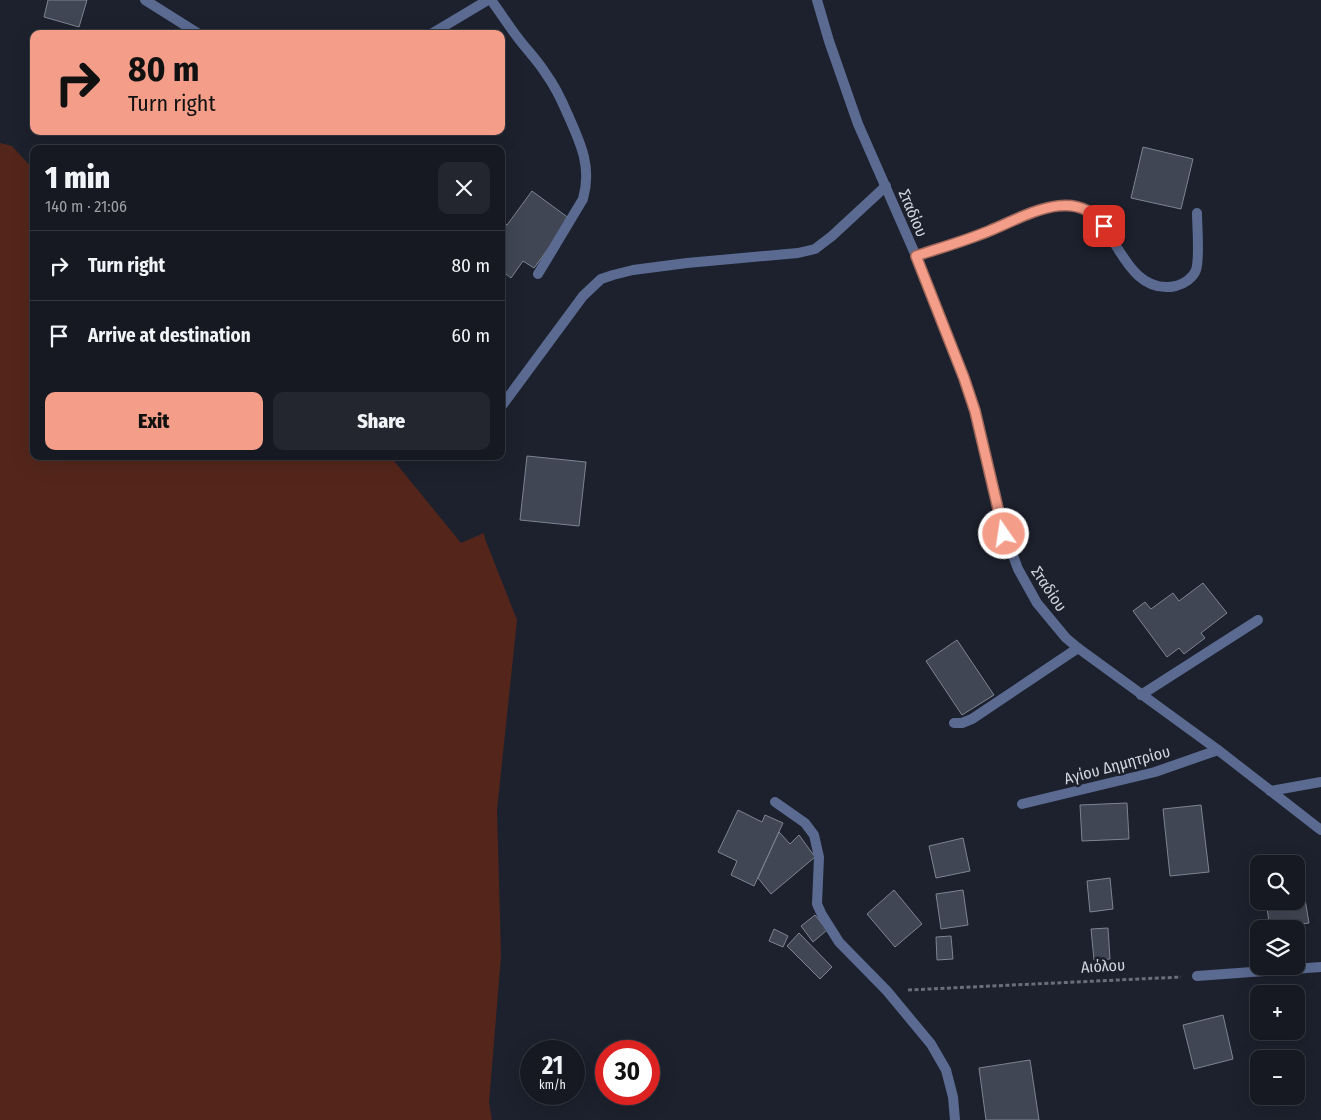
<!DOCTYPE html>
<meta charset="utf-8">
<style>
:root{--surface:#161922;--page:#23262f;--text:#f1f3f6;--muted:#9ea0a5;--line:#353840;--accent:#f49e89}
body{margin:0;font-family:"Fira Sans Condensed",sans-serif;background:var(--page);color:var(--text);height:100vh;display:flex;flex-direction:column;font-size:19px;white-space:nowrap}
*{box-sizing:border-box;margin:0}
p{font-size:16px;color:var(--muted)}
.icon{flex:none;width:28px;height:28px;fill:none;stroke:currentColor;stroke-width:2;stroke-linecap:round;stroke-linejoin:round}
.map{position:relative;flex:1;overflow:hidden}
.panel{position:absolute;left:30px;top:145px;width:475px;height:315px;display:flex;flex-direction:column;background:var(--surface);border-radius:10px;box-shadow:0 5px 20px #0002,0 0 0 1px var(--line)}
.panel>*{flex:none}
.guide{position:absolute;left:30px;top:30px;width:475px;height:105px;border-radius:10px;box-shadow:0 5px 20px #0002,0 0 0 1px var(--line);background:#f49e89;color:#111;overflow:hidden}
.fabs{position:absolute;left:1250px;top:855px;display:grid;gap:10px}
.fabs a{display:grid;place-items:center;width:55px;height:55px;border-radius:10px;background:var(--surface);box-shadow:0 5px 20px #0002,0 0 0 1px var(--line);font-size:25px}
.speed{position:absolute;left:520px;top:1040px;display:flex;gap:10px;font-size:25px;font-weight:700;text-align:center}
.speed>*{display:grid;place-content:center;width:65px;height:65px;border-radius:50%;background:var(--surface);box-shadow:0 5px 20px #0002,0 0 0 1px var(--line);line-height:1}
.speed small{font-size:12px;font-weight:400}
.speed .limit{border:8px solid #d22;background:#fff;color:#111}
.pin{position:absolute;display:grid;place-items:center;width:42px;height:42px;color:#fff;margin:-21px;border-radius:10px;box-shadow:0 2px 8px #0006}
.me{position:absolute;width:55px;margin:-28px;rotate:347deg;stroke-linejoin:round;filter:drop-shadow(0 0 4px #0008)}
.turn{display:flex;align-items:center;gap:18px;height:105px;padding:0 15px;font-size:22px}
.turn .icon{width:65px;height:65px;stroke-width:2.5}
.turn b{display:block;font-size:35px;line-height:42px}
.round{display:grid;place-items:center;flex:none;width:52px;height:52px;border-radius:10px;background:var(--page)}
.headline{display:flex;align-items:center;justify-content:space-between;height:85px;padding:0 15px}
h1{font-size:30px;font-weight:800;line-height:38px}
.primary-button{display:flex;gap:10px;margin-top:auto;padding:10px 15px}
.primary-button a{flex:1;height:58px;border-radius:10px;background:var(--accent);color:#111;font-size:20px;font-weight:800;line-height:58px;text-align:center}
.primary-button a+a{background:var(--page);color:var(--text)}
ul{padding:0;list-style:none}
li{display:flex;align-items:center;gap:15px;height:70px;padding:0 15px;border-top:1px solid var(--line)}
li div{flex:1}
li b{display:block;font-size:19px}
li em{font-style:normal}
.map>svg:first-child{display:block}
.green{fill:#54261b}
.building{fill:#404653;stroke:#7d8492}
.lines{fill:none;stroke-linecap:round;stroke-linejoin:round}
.path{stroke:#6a6e79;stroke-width:3;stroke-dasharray:4 2.5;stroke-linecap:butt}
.lane{stroke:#5a6a91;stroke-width:10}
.street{stroke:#5a6a91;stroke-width:10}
.route-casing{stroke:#9f6759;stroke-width:12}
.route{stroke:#f49e89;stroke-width:9}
.labels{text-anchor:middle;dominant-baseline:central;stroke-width:5;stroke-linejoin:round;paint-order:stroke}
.street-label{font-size:16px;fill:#d1d5dd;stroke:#1d212d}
</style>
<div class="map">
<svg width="1321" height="1120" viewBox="0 0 1321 1120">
<rect width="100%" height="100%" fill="#1d212d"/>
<path class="green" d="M0 143 12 146 34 170V456H390L461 543 484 533 485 539 517 620 497 810 501 956 489 1103 492 1120H0Z"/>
<g class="building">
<path d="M48 0H87L79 27 44 17Z"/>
<path d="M1143 147 1193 159 1181 209 1131 198Z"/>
<path d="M532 191 570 219 534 268 523 261 511 278 501 270V221L507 225Z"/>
<path d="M527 456 586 462 579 526 520 520Z"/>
<path d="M1203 583 1227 613 1201 633 1205 638 1184 654 1179 648 1167 657 1133 611 1145 602 1151 609 1173 593 1179 601Z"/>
<path d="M957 640 994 695 962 715 926 661Z"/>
<path d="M1127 803 1129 839 1082 841 1080 805Z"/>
<path d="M1201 805 1209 872 1170 876 1163 809Z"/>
<path d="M738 810 762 822 765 815 783 823 754 886 731 875 737 861 718 852Z"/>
<path d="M779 832 790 844 799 835 815 857 771 894 758 878Z"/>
<path d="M963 838 970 871 936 878 929 846Z"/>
<path d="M1296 875H1301L1309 923 1270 929 1266 901H1296Z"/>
<path d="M1110 878 1113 909 1090 912 1087 881Z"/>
<path d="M894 890 922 924 895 947 867 914Z"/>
<path d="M963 890 968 925 941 929 936 894Z"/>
<path d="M815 915 827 930 813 942 801 926Z"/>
<path d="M1108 928 1110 959 1094 960 1091 929Z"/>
<path d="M774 929 788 936 783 947 769 941Z"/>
<path d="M799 933 832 967 820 979 787 946Z"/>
<path d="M951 936 953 959 937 960 936 937Z"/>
<path d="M1223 1015 1233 1059 1194 1069 1183 1025Z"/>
<path d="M1030 1060 1039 1120H986L979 1068Z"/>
</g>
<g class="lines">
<path class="path" d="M908 990 1181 977"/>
<g class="lane">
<path d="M491 0C500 12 508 25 518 38 527 50 538 61 546 74 555 86 562 101 568 115 581 144 592 167 583 199L538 274"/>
<path d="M916 256C940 248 964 241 988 232 1012 222 1044 202 1071 206 1080 207 1091 211 1098 218 1101 222 1104 227 1107 231 1123 256 1139 294 1176 286 1184 284 1193 278 1196 270 1200 258 1197 226 1197 213"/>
<path d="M501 407 583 296 601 279 613 275 633 270 687 263 798 253 815 249 832 236 886 186"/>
<path d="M1141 695 1258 620"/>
<path d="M954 723H962L972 719 1078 648"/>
<path d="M1270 791 1321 782"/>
</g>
<g class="street">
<path d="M145 0 199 34"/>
<path d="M817 0 829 41 858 124 916 256 964 378 975 411 1005 534 1018 569 1037 603 1066 638 1078 648 1218 750 1321 830"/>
<path d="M431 34 488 0"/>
<path d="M775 802 805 823 814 835 819 857 817 904 822 915 839 942 887 991 931 1044 946 1070 953 1097 955 1120"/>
<path d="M1022 804 1155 772 1218 750"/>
<path d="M1197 976 1321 967"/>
</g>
</g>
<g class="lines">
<defs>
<path id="route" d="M1004 534 975 411 964 378 916 256C940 248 965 241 989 231 1024 217 1075 184 1104 226"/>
</defs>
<use href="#route" class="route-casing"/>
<use href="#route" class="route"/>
</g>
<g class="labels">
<g class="street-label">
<text transform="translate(913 213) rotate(67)">Σταδίου</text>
<text transform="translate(1049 589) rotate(56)">Σταδίου</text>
<text transform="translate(1117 765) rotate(-15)">Αγίου Δημητρίου</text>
<text transform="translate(1103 966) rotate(-3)">Αιόλου</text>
</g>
</g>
</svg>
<div class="fabs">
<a><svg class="icon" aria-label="search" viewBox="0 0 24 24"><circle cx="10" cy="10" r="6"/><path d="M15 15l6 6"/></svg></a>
<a><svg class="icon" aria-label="layers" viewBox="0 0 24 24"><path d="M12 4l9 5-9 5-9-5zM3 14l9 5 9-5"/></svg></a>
<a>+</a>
<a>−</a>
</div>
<div class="speed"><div>21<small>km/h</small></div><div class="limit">30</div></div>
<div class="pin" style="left:1104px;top:226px;background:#d93025"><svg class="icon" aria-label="arrive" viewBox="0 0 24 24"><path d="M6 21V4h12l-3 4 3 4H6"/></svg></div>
<svg class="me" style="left:1004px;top:534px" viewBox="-20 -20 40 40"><circle r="17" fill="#f49e89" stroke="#fff" stroke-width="3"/><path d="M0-11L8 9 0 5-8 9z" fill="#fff"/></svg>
<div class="guide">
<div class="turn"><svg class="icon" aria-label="right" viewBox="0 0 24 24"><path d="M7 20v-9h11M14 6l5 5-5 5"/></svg><div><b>80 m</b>Turn right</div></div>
</div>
<section class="panel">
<div class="headline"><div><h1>1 min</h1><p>140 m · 21:06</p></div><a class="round"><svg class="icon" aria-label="close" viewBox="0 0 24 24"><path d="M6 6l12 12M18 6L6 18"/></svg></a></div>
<ul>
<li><svg class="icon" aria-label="right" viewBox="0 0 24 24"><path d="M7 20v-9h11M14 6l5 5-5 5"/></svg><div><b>Turn right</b></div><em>80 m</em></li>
<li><svg class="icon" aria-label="arrive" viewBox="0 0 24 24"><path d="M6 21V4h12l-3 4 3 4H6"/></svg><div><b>Arrive at destination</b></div><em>60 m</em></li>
</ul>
<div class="primary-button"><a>Exit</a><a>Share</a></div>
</section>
</div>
